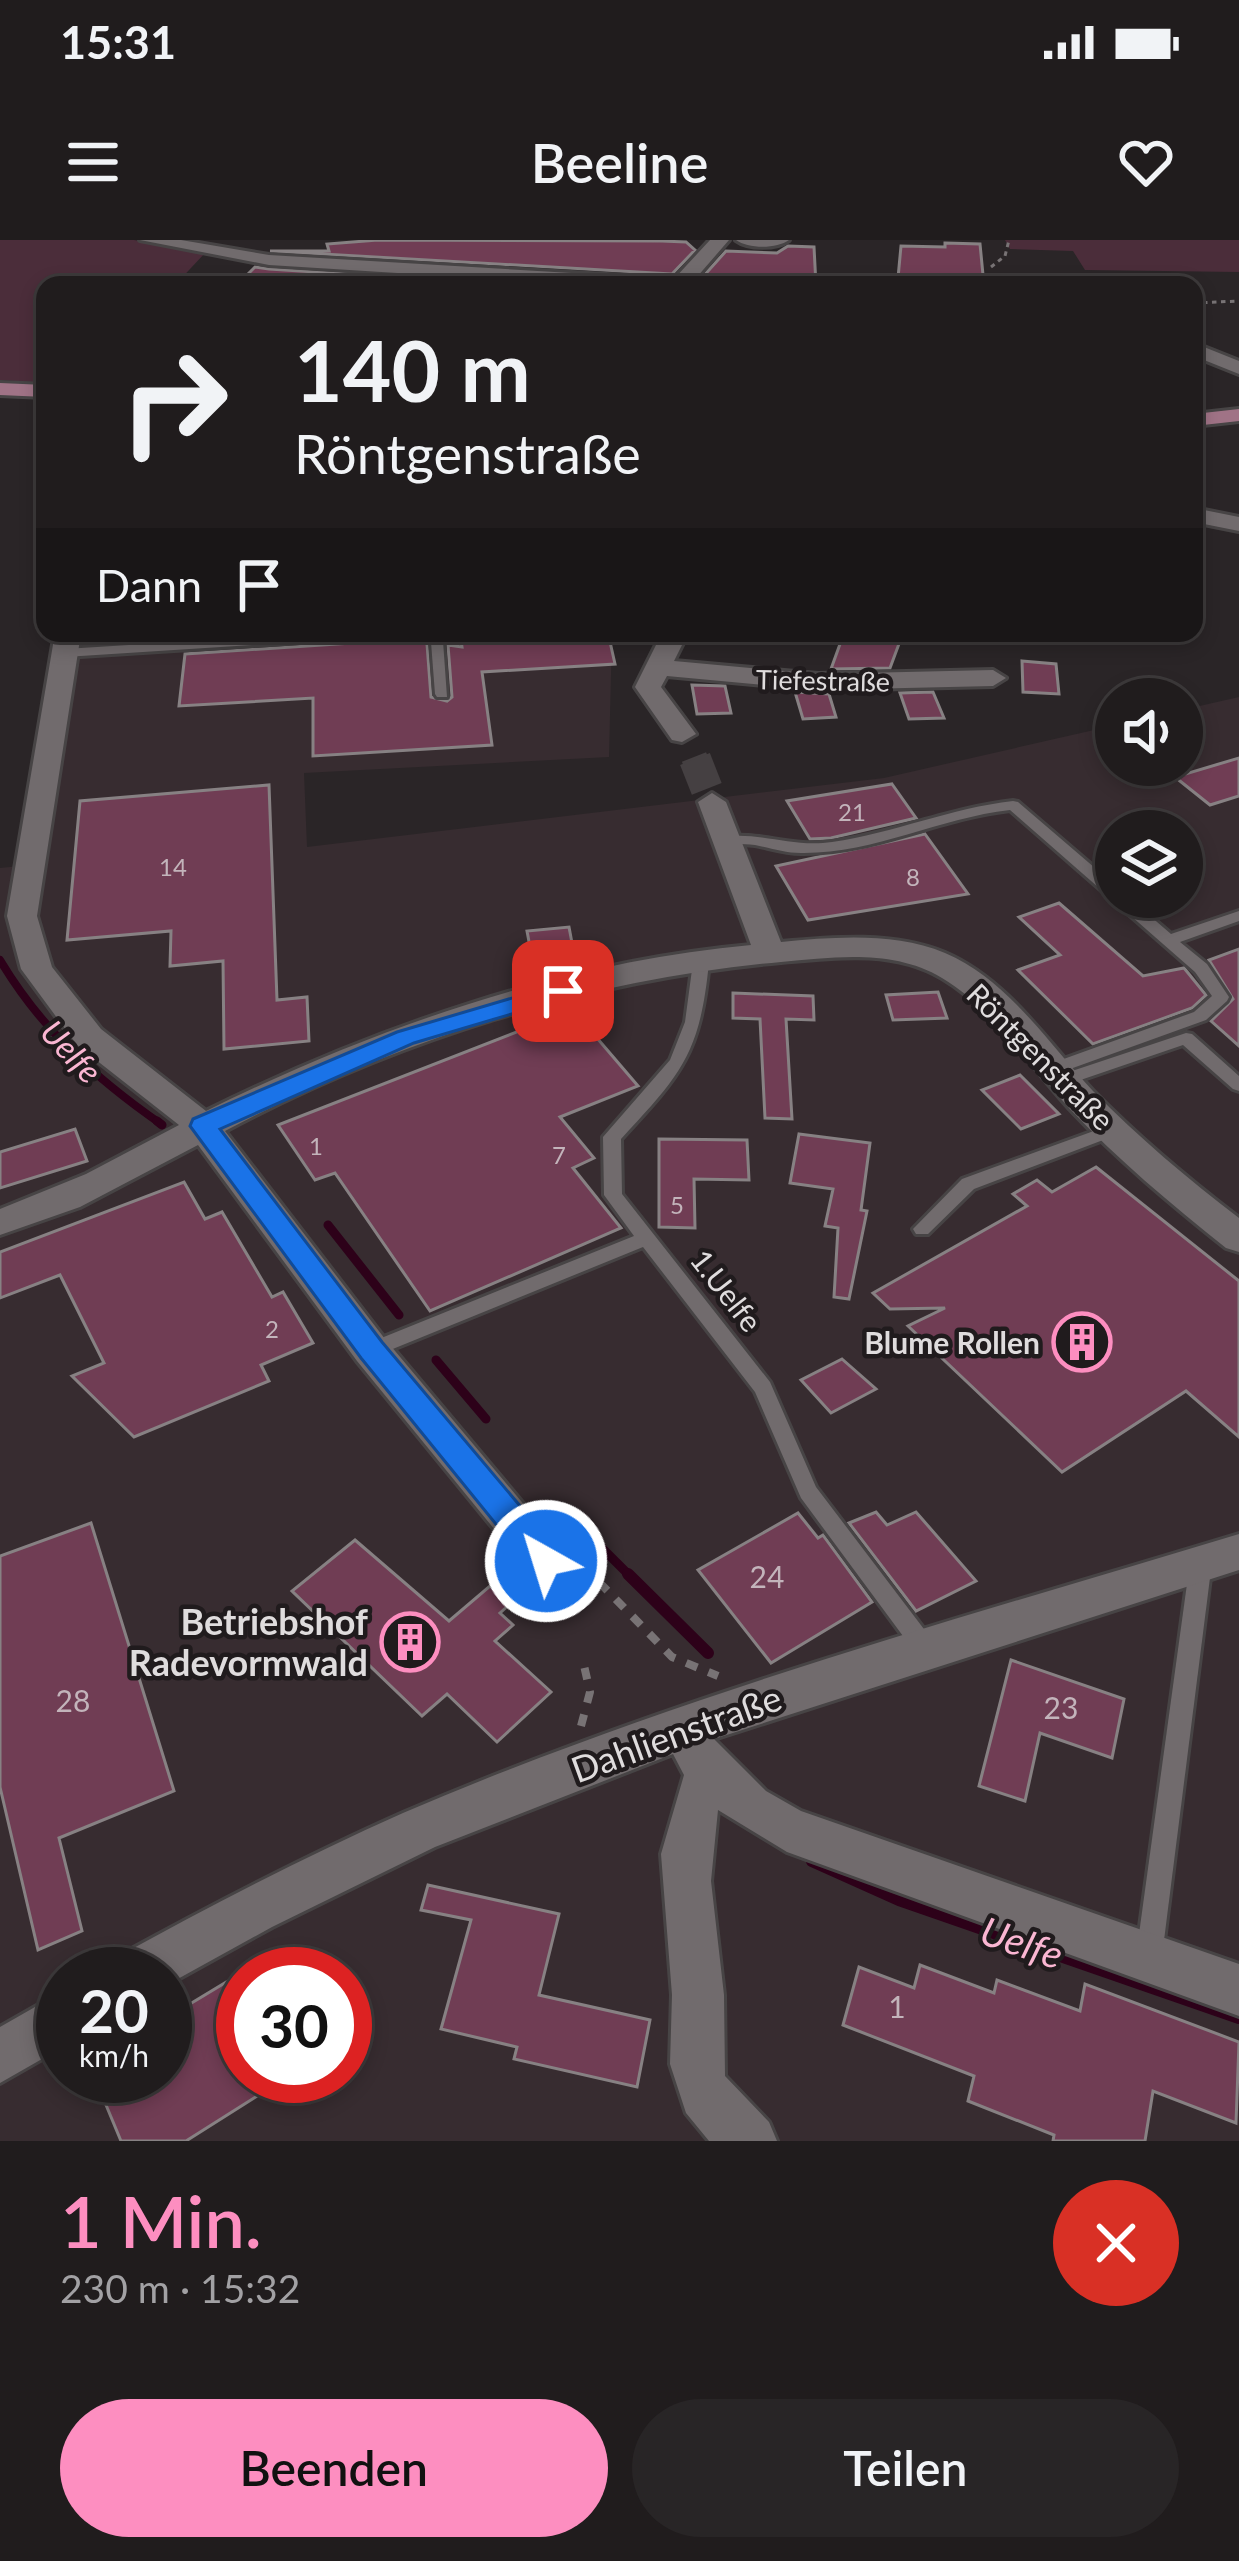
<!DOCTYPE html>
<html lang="de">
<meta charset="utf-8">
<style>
:root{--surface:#201c1d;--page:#282526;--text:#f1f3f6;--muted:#a2a1a4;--line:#3d3a3b;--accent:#fd8ec0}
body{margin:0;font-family:Lato,sans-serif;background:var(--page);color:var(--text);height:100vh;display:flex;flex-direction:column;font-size:45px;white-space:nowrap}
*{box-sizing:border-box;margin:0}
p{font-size:39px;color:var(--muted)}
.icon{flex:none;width:66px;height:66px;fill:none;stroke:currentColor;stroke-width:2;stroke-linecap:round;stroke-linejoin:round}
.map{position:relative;height:1901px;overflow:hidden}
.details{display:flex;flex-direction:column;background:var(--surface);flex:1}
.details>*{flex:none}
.hud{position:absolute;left:36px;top:36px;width:1167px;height:366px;border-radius:24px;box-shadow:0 6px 18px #0003,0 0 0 3px var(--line);background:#201c1d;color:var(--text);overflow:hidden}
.tools{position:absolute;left:1095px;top:438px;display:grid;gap:24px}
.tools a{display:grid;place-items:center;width:108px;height:108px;border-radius:50%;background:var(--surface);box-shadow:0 6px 18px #0003,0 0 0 3px var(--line);font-size:60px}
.speed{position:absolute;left:36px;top:1707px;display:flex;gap:24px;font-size:60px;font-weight:700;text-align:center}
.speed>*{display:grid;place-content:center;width:156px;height:156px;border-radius:50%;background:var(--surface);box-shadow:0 6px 18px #0003,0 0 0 3px var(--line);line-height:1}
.speed small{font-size:30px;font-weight:400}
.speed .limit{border:18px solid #d22;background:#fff;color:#111}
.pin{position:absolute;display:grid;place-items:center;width:102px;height:102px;color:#fff;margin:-51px;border-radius:24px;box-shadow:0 6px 18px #0006}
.me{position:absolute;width:132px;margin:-66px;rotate:321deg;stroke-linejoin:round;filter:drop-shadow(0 0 9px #0008)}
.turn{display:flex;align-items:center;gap:42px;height:252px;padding:0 60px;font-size:54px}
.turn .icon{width:156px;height:156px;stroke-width:2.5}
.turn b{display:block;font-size:84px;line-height:102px}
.then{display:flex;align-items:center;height:114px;padding:0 60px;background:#0003;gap:24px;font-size:45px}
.round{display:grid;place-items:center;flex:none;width:126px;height:126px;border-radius:63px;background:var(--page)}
.overview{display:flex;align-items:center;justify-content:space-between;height:204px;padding:0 60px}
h1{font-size:72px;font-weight:600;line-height:90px;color:var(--accent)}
.primary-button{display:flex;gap:24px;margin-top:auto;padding:24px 60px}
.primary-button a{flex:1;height:138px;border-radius:72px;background:var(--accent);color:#111;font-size:48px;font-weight:600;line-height:138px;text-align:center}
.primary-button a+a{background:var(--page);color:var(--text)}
.status{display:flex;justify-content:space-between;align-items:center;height:84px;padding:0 60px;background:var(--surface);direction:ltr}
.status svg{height:33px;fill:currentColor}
header{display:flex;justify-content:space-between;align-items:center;height:156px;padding:0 60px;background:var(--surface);font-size:54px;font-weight:600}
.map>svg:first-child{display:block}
.built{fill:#372c30;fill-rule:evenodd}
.green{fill:#4b2d3a}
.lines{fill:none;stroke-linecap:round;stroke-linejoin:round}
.stream-far2{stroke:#2d0119;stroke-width:8}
.stream-far1{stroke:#2d0119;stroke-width:9}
.stream{stroke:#2d0119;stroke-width:12}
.building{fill:#703d54;stroke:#878183;stroke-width:3}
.street-tunnel-far1{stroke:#454042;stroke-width:26;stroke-dasharray:26 12;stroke-linecap:butt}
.street-tunnel{stroke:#454042;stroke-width:32;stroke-dasharray:32 15;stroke-linecap:butt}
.lane-casing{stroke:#474445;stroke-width:6}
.street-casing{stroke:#474445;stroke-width:6}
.primary-casing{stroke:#474445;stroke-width:6}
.path-far1{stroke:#787375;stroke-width:3;stroke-dasharray:4.5 4.5;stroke-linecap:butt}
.path{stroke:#787375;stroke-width:8;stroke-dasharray:12 12;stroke-linecap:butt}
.lane{fill:#716b6d;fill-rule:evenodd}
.street{fill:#716b6d;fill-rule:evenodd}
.primary{fill:#a07386;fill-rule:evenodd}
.route{fill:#1a73e8;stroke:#114b97;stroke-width:3}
.labels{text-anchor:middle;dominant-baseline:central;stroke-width:9;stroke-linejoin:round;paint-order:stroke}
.number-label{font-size:24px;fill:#c3b4bb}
.far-street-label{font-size:27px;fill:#dfdcdd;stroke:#201b1d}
.street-label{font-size:30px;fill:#dfdcdd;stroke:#201b1d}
.poi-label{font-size:30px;font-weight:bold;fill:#dfdcdd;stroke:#201b1d;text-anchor:end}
.near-number-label{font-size:30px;fill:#c3b4bb}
.water-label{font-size:33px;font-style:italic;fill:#fab6d2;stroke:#201b1d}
.near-poi-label{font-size:36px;font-weight:bold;fill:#dfdcdd;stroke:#201b1d;text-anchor:end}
.near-street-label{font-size:36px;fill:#dfdcdd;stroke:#201b1d}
.near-water-label{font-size:39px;font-style:italic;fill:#fab6d2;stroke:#201b1d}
</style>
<div class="status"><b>15:31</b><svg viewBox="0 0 49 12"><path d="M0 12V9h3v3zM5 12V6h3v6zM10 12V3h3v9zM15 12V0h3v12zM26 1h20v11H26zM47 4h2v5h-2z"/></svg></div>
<header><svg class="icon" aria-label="menu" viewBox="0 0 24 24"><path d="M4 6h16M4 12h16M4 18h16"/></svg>Beeline<svg class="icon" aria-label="heart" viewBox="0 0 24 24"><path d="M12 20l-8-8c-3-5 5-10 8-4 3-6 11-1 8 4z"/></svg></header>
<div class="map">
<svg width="1239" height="1901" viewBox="0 0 1239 1901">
<rect width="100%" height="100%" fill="#2a2527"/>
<path class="built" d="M56 393H612L609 517 304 533 307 607 884 538 1116 485V525H1182V470L1239 457V1901H0V628L20 626ZM1116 591H1182V657H1116ZM63 1734H165V1836H63ZM243 1734H345V1836H243Z"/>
<g class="green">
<path d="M0 0H134L205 13 175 45H45V143L0 140Z"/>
<path d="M1005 0H1239V32L1085 30 1073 11 1010 9Z"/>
</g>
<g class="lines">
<path class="stream-far2" d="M0 720C42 790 95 838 161 884"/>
<g class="stream-far1">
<path d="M157 881 162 885"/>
<path d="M328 985 399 1075"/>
<path d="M436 1120 486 1179"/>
<path d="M561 1267 631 1337"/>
</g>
<g class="stream">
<path d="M628 1334 708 1413"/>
<path d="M812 1621 899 1660 1239 1778"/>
</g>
</g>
<g class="building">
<path d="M378 0 662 1 686 2 695 10 672 34 270 11H329L327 4Z"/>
<path d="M945 3 980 4 984 45 898 38 901 6 945 7Z"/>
<path d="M788 6 814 7 816 45 700 40 726 11 777 13Z"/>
<path d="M255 27 269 29 518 45H237Z"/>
<path d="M460 393H608L615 424 482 432 492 505 313 516V458L179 466 185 414 413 399 427 404 431 457 447 461 452 457 448 405 462 407Z"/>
<path d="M844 393H903L890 428 831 429Z"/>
<path d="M1022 421 1056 424 1059 454 1023 452Z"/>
<path d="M692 445 725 446 731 473 697 474Z"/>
<path d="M795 452 829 454 836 477 803 479Z"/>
<path d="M933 452 944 478 909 479 900 453Z"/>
<path d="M1239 518V556L1210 565 1175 537Z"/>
<path d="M892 544 916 578 831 598 810 599 787 561Z"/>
<path d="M269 545 277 760 307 757 309 801 224 809 223 721 170 726 171 691 67 700 80 561Z"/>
<path d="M925 594 968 654 808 680 776 626Z"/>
<path d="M1059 663 1143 736 1184 728 1206 755 1192 768 1093 804 1018 730 1060 715 1019 677Z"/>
<path d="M569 687 575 719 533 723 527 691Z"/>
<path d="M1239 709V806L1211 781 1233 759 1209 720Z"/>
<path d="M938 752 947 778 893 780 886 755Z"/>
<path d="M733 753 813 756 814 780 786 779 792 879 765 878 760 779 733 778Z"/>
<path d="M573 770 638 846 560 877 594 918 573 928 621 988 430 1071 335 933 315 940 278 885Z"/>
<path d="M1020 835 1059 874 1021 889 982 850Z"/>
<path d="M75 889 87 921 0 948V912Z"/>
<path d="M799 894 870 903 861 970 867 971 849 1059 834 1057 838 988 825 986 833 949 790 943Z"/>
<path d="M659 899 747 900 749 940 694 939 695 988 659 987Z"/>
<path d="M1096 927 1239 1041V1197L1186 1151 1062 1232 908 1086 945 1068 890 1069 873 1053 1027 966 1013 954 1037 940 1052 952Z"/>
<path d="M184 942 205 979 222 972 272 1057 283 1052 313 1103 261 1125 269 1141 134 1197 72 1136 104 1123 60 1035 0 1058V1012Z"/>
<path d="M842 1119 876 1149 831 1173 801 1140Z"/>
<path d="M876 1272 887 1285 916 1272 976 1341 916 1371 849 1283Z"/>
<path d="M798 1273 818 1298 823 1295 872 1362 771 1423 698 1330Z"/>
<path d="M91 1283 174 1551 59 1598 82 1691 38 1710 0 1547V1316Z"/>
<path d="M355 1300 449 1381 490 1346 510 1364 500 1373 513 1385 495 1401 551 1452 497 1502 447 1454 422 1476 292 1351Z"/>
<path d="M1011 1420 1124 1459 1112 1518 1040 1493 1025 1561 979 1546Z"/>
<path d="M428 1645 559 1674 539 1755 650 1780 637 1847 514 1819 517 1807 441 1789 471 1680 421 1670Z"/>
<path d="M920 1725 994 1753 997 1740 1080 1771 1085 1744 1239 1802 1236 1883 1153 1851 1145 1901H1053L1054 1895 968 1861 974 1836 843 1785 859 1727 914 1748Z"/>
<path d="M243 1732V1836H289L186 1901H121L94 1836H165V1779Z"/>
</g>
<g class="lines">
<path class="street-tunnel-far1" d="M694 517 696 522"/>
<path class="street-tunnel" d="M695 519 712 562"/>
<defs>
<g id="lane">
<path d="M319 393H385L379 397 65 417 59 413 65 409Z"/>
<path d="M423 393H436L443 401 447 457H437L435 454 431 402Z"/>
<path d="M1013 561 1018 562 1116 646V657H1128L1171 694 1239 671V681L1180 702 1207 724 1229 757 1227 761 1206 780 1059 833H1047L1045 829 1047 825 1194 772 1212 756 1195 732 1010 570C939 578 873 614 801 613 785 613 770 608 755 605 742 603 730 606 720 600L722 597C758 591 792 608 832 602 894 593 951 568 1013 561Z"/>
<path d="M701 717 709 722C700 814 682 833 621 899L622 954 770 1142 816 1247 933 1401 936 1408 933 1415 925 1418 917 1415 801 1258 755 1152 643 1007 378 1115H364L361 1110 364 1105 634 996 604 955 603 897 670 820 685 782 693 722Z"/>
<path d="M1186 793 1192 794 1239 836V851L1233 849 1183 805 1063 846 1055 840 1057 836Z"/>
<path d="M1113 884 1122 890 1119 894 974 949 928 994H916L913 989 962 939Z"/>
<path d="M1201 1313 1209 1315 1212 1322 1162 1716 1158 1725 1149 1729 1140 1725 1136 1716 1190 1322 1193 1315Z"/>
</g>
<g id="street">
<path d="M140 0H181L269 15 674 39 710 0H729L690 45H590L269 25Z"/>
<path d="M736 0H789C777 9 748 9 736 0Z"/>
<path d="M1194 103 1239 121V134L1194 116Z"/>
<path d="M1194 268 1239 277V291L1194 282Z"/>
<path d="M55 393H81L37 676 52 727 101 789 206 871C374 788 563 722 751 705L698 562 712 553 726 562 781 702C835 697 894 692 945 713 1008 740 1048 803 1093 851 1138 897 1188 939 1239 978V1012L1226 1008C1171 964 1117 919 1069 868 1029 824 994 769 942 738 894 709 835 717 781 722 589 739 396 800 225 891L385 1099 578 1329 585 1342 578 1355 563 1361 548 1355 357 1121 198 905 80 967 0 995V969L86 934 179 885 77 805 21 729 7 676Z"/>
<path d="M662 393H688L674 421 818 434 993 430 1006 438 993 446 818 450 667 436 661 447 696 494 682 502 672 500 635 447Z"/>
<path d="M1239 1294V1330L714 1499 766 1551 801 1571 1239 1724V1776L787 1612 718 1570 711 1641 724 1755 725 1836 769 1882 777 1901H709L686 1873 670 1824 672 1755 661 1614 684 1535 673 1514 435 1607 272 1687 165 1746V1734H111L119 1716C212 1665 306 1616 403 1573 673 1457 958 1379 1239 1294Z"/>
<path d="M63 1751V1807L0 1843V1787Z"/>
</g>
<g id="primary">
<path d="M0 143 45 145V157L0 155Z"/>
<path d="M1239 169V181L1194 186V174Z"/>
</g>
</defs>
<use href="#lane" class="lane-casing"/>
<use href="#street" class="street-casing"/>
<use href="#primary" class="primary-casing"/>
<g class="path-far1">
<path d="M991 27 1005 16 1009 0"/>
<path d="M1194 63 1239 61"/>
</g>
<g class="path">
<path d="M599 1342 672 1417 718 1436"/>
<path d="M581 1486 590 1452 583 1421"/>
<path d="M79 1734 97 1724"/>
</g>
<use href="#lane" class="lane"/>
<use href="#street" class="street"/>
<use href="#primary" class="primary"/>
</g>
<path class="route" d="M563 743 572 745V756L414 803 220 889 382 1102 558 1311 562 1321 558 1331H534L361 1118 190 886 193 879 397 792Z"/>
<defs>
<symbol id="building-ring" viewBox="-11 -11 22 22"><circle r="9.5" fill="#201b1d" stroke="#fd8ec0" stroke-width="1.5"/><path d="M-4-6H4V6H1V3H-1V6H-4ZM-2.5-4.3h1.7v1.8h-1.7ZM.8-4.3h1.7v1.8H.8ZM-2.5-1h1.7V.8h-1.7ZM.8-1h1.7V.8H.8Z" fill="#fd8ec0"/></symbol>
</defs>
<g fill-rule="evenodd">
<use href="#building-ring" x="1049" y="1069" width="66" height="66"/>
<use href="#building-ring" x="377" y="1369" width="66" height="66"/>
</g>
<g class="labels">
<g class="number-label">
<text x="852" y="571">21</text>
<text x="173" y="626">14</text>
<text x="913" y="636">8</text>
<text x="316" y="905">1</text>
<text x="559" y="914">7</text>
<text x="677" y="964">5</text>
<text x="272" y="1088">2</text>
</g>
<g class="far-street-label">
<text transform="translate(823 440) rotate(1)">Tiefestraße</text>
</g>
<g class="street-label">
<text transform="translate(1041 816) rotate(45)">Röntgenstraße</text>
<text transform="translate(727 1050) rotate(52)">1.Uelfe</text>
</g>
<g class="poi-label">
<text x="1040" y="1102">Blume Rollen</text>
</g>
<g class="near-number-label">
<text x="767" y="1336">24</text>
<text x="73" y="1460">28</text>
<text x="1061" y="1467">23</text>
<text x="897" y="1766">1</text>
</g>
<g class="water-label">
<text transform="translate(72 811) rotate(47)">Uelfe</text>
</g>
<g class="near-poi-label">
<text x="368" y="1381">Betriebshof<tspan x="368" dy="41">Radevormwald</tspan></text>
</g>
<g class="near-street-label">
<text transform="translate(676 1493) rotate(-20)">Dahlienstraße</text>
</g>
<g class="near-water-label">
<text transform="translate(1022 1702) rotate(19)">Uelfe</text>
</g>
</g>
</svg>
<div class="tools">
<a><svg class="icon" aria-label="sound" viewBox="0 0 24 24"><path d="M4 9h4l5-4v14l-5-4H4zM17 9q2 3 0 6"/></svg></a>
<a><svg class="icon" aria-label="layers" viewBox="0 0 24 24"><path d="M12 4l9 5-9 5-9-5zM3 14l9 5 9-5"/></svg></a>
</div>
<div class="speed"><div>20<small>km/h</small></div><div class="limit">30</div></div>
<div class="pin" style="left:563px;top:751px;background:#d93025"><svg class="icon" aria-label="arrive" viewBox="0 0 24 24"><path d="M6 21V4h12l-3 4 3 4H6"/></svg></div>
<svg class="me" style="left:546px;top:1321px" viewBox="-20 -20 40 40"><circle r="17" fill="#1a73e8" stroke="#fff" stroke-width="3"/><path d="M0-11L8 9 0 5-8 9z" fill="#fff"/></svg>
<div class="hud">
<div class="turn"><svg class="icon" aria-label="right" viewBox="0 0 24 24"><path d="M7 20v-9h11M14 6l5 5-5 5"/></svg><div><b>140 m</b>Röntgenstraße</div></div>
<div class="then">Dann<svg class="icon" aria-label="arrive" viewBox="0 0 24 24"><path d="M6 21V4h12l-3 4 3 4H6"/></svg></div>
</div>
</div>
<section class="details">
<div class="overview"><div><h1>1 Min.</h1><p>230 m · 15:32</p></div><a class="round" style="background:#d93025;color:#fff"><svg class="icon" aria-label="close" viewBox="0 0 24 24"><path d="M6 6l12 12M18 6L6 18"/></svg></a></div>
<div class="primary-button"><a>Beenden</a><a>Teilen</a></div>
</section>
